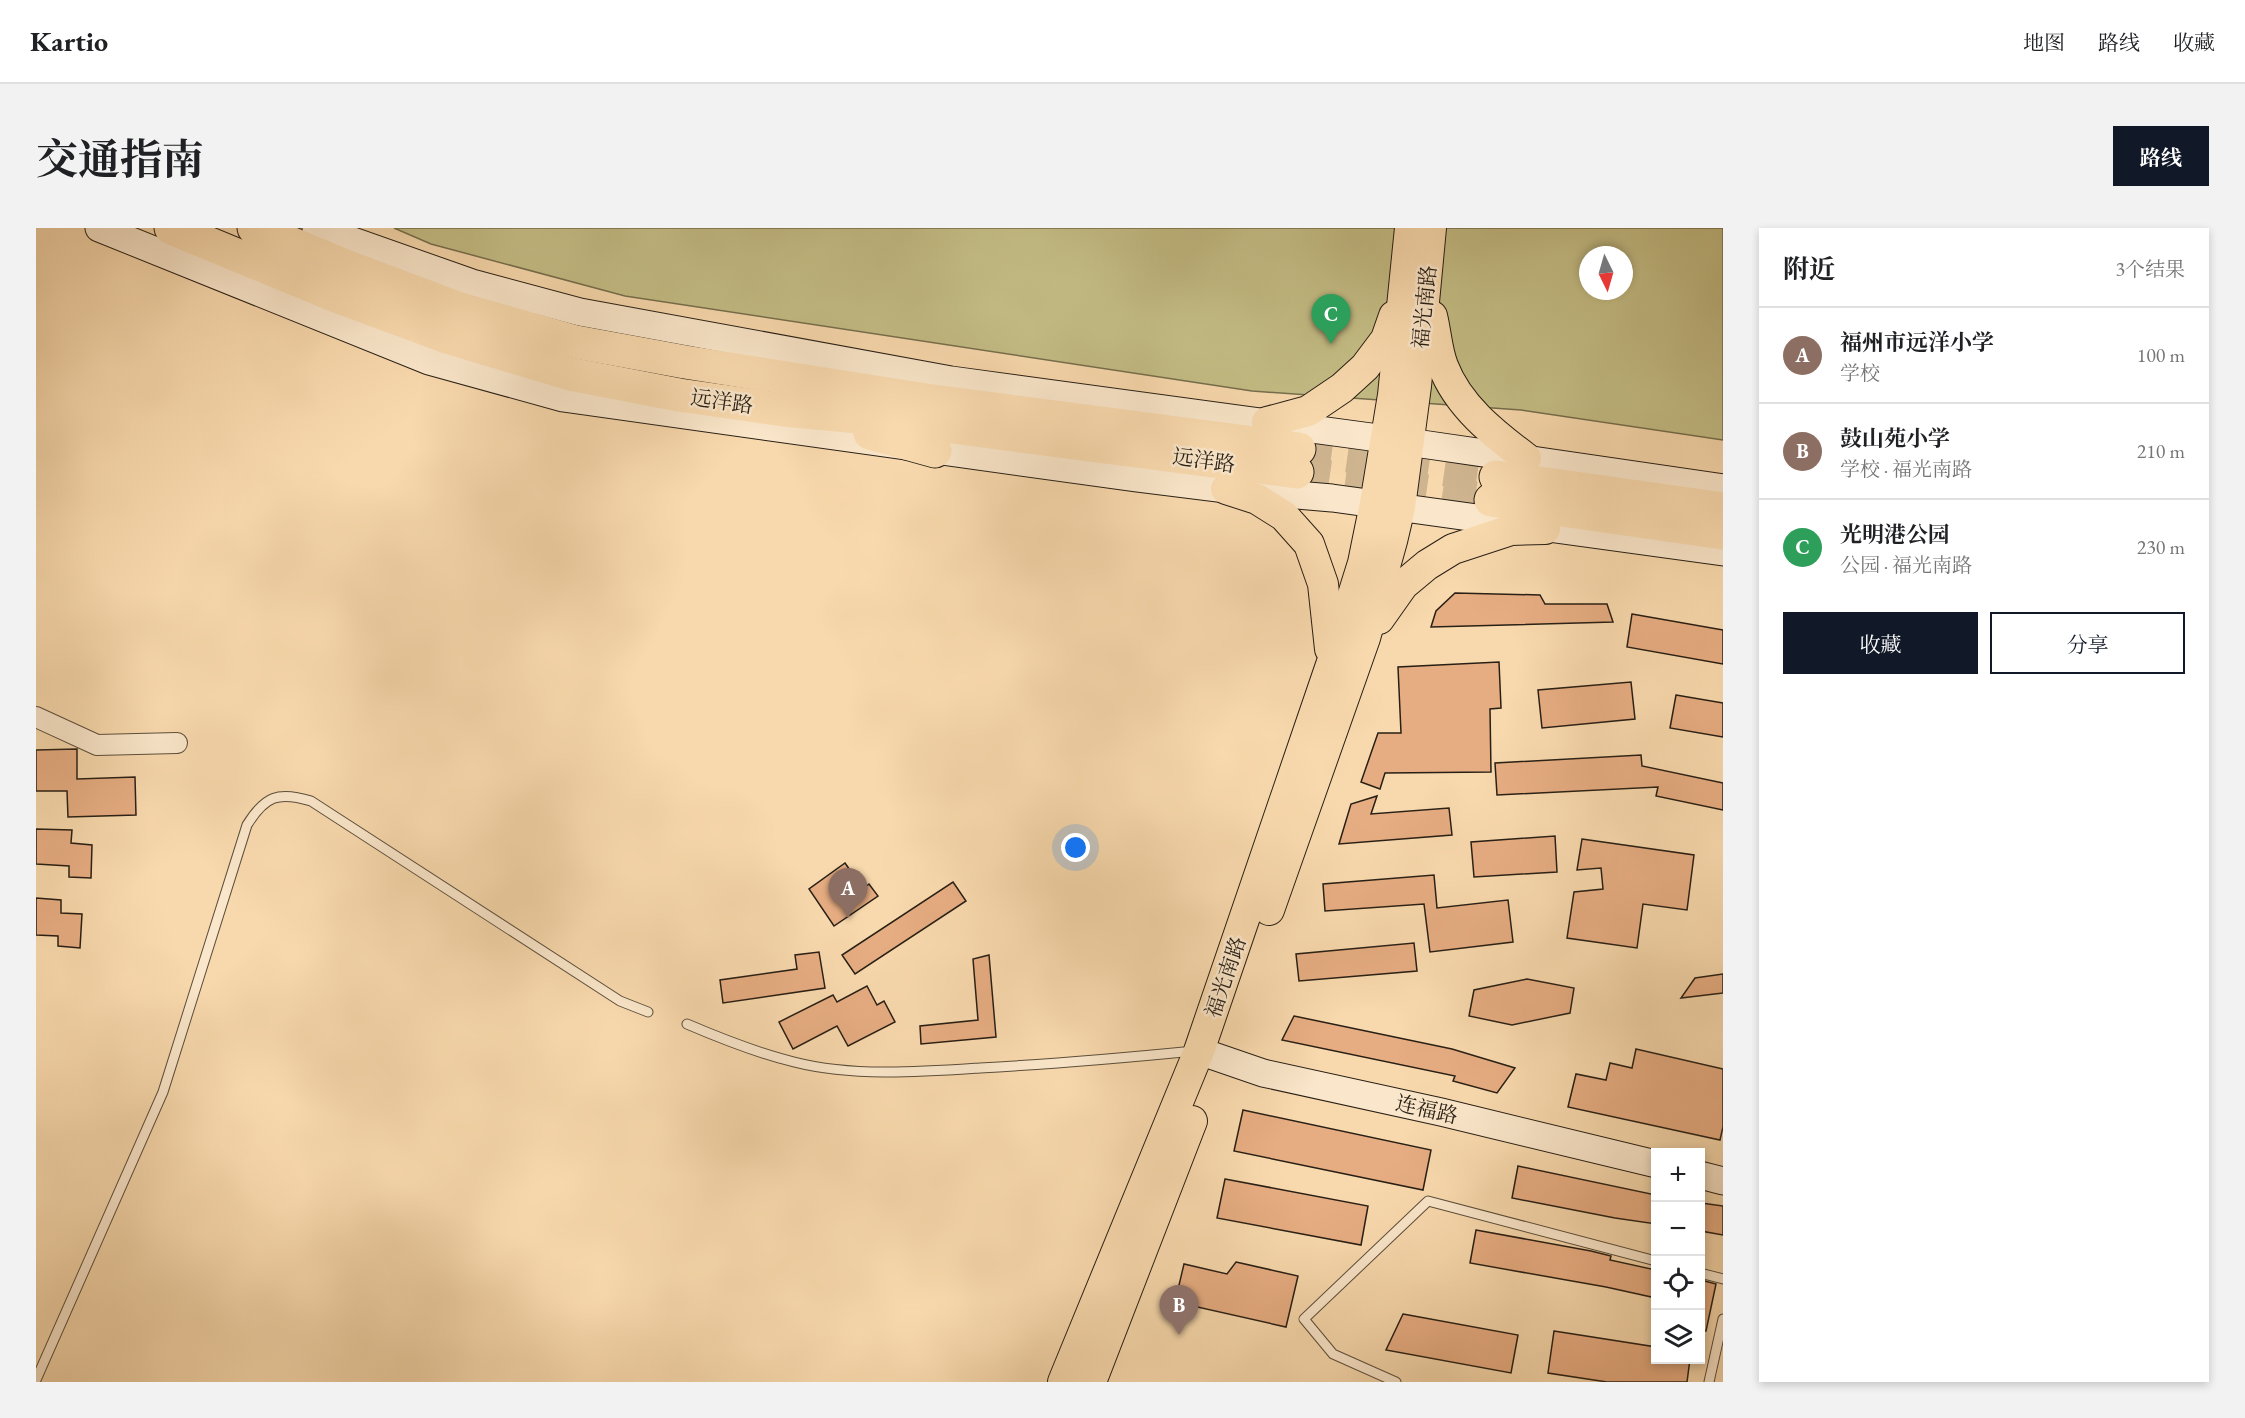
<!DOCTYPE html>
<html lang="zh">
<head>
<meta charset="utf-8">
<style>
	:root { --surface:#fff; --page:#f2f2f2; --text:#202124; --muted:#757577; --line:#e0e0e0; --accent:#111827 }
	body { margin:0; font-family:"EB Garamond","Noto Serif SC",serif; background:var(--page); color:var(--text) }
	.controls { position:absolute; right:18px; bottom:18px; display:grid; overflow:hidden; border-radius:0px; box-shadow:0 3px 9px #0003 }
	.controls button { width:54px; height:54px; display:grid; place-items:center; padding:0; border:0; border-bottom:2px solid var(--line); background:var(--surface); color:var(--text); font:30px sans-serif }
	.compass { position:absolute; left:1543px; top:18px; width:54px; height:54px; border-radius:50%; background:var(--surface); box-shadow:0 3px 9px #0003; rotate:175deg }
	.you { position:absolute; left:1040px; top:620px; width:21px; height:21px; margin:-15px; border:4px solid #fff; border-radius:50%; background:#1a73e8; box-shadow:0 0 0 9px #1a73e833 }
	.badge { display:grid; place-items:center; width:39px; height:39px; border-radius:50%; background:var(--accent); color:#fff; font-size:20px; font-weight:700 }
	.pin { position:absolute; translate:-50% -50px; filter:drop-shadow(0 2px 3px #0008) }
	.pin::after { content:''; position:absolute; top:32px; width:21px; height:18px; background:inherit; clip-path:polygon(0 0,100% 0,50% 100%) }
	.list { margin:0; padding:0; list-style:none }
	h2 { display:flex; justify-content:space-between; align-items:center; height:78px; margin:0; padding:0 24px; font-size:26px }
	h2 small { font-size:20px; font-weight:400; color:var(--muted) }
	.list li { display:grid; grid-template-columns:39px 1fr auto; gap:18px; align-items:center; box-sizing:border-box; height:96px; padding:0 24px; border-top:2px solid var(--line) }
	.list b { display:block; font-size:22px; white-space:nowrap }
	.list p { margin:0; font-size:20px; white-space:nowrap; color:var(--muted) }
	.list em { font-size:20px; font-style:normal; color:var(--muted) }
	.actions { display:flex; gap:12px; padding:18px 24px }
	.actions a { flex:1; padding:14px 0; border:2px solid var(--accent); border-radius:0px; text-align:center; font-size:21px; color:var(--accent) }
	.actions .main { background:var(--accent); color:#fff }
	.icon { flex:none; width:33px; height:33px; fill:none; stroke:currentColor; stroke-width:2; stroke-linecap:round; stroke-linejoin:round }
	.map { position:relative; flex:none; width:1687px; height:1154px; overflow:hidden; border-radius:0px }
	header { display:flex; align-items:center; gap:36px; box-sizing:border-box; height:84px; padding:0 30px; background:var(--surface); border-bottom:2px solid var(--line) }
	header strong { font-size:28px }
	nav { display:flex; gap:33px; margin-inline-start:auto; font-size:21px }
	.intro { display:flex; align-items:center; justify-content:space-between; box-sizing:border-box; height:144px; padding:0 36px }
	h1 { margin:0; font-size:42px }
	.button { padding:15px 27px; border-radius:0px; background:var(--accent); color:#fff; font-size:21px; font-weight:700 }
	main { display:flex; gap:36px; padding:0 36px }
	aside { flex:1; background:var(--surface); border-radius:0px; box-shadow:0 3px 9px #0003 }
	.map>svg:first-child { display:block }
	.green { fill:#c4bd85; stroke:#766e4d; stroke-width:1.5; fill-rule:evenodd }
	.building { fill:#e7ad82; stroke:#281f15; stroke-width:1.5 }
	.lines { fill:none; stroke-linecap:round; stroke-linejoin:round }
	.highway-tunnel { stroke:#ceb48f; stroke-width:33; stroke-dasharray:33 16; stroke-linecap:butt }
	.lane-casing { stroke:#5c4e3b; stroke-width:11 }
	.street-casing { stroke:#5c4e3b; stroke-width:22 }
	.secondary-casing { stroke:#281f15; stroke-width:29 }
	.primary-casing { stroke:#281f15; stroke-width:32 }
	.highway-casing { stroke:#281f15; stroke-width:35 }
	.lane { stroke:#fae6ca; stroke-width:9 }
	.street { stroke:#fae6ca; stroke-width:20 }
	.secondary { stroke:#fae6ca; stroke-width:27 }
	.primary { stroke:#f8d9ad; stroke-width:30 }
	.highway { stroke:#f8d9ad; stroke-width:33 }
	.labels { text-anchor:middle; dominant-baseline:central; stroke-width:5; stroke-linejoin:round; paint-order:stroke }
	.street-label { font-size:21px; fill:#281f15; stroke:#fae6ca }
</style>
</head>
<body>
<header>
<strong>Kartio</strong>
<nav><a>地图</a><a>路线</a><a>收藏</a></nav>
</header>
<div class="intro"><h1>交通指南</h1><a class="button">路线</a></div>
<main>
<div class="map">
<svg width="1687" height="1154" viewBox="0 0 1687 1154">
	<rect width="100%" height="100%" fill="#f8d9ad"/>
	<filter id="stains"><feTurbulence type="fractalNoise" baseFrequency=".00333" numOctaves="4"/><feColorMatrix values="0 0 0 0 .2 0 0 0 0 .09 0 0 0 0 .02 0 0 0 .5 -.17"/></filter>
	<radialGradient id="worn" r=".72"><stop offset=".6" stop-color="#630" stop-opacity="0"/><stop offset="1" stop-color="#630" stop-opacity=".3"/></radialGradient>
	<path class="green" d="M358 0H1687V212L1485 182 1216 163 589 68 395 16ZM1552 27H1588V63H1552Z"/>
	<g class="building">
		<path d="M1419 365 1504 367 1509 376H1571L1577 394 1395 399 1400 383Z"/>
		<path d="M1596 386 1687 402V436L1591 419Z"/>
		<path d="M1463 434 1465 480 1454 481 1455 544 1349 545 1344 561 1325 554 1342 505H1365L1362 439Z"/>
		<path d="M1595 454 1599 491 1506 500 1502 462Z"/>
		<path d="M1640 467 1687 475V509L1634 500Z"/>
		<path d="M41 521V551L99 549 100 587 32 589 31 563H0V522Z"/>
		<path d="M1605 527 1606 538 1687 555V582L1620 568 1622 559 1461 567 1459 535Z"/>
		<path d="M1341 568 1335 586 1413 580 1416 607 1303 616 1315 576Z"/>
		<path d="M0 601 36 602 35 615 56 617 55 650 33 649V638L0 636Z"/>
		<path d="M1519 608 1521 644 1438 649 1435 614Z"/>
		<path d="M1546 611 1658 627 1651 682 1607 676 1601 720 1531 710 1538 664 1567 661 1565 640 1541 642Z"/>
		<path d="M809 635 827 661 833 656 842 668 798 698 773 661Z"/>
		<path d="M1398 647 1401 680 1472 672 1477 714 1394 724 1388 676 1289 683 1287 656Z"/>
		<path d="M917 654 930 673 819 746 806 727Z"/>
		<path d="M0 670 25 672V685L46 686 44 720 22 718V708L0 707Z"/>
		<path d="M1378 715 1381 743 1263 753 1260 726Z"/>
		<path d="M783 724 789 760 687 775 684 752 761 741 759 727Z"/>
		<path d="M953 727 960 809 885 816 884 798 942 792 937 731Z"/>
		<path d="M1687 746V765L1645 770 1659 750Z"/>
		<path d="M1491 751 1538 760 1534 785 1476 797 1433 788 1438 762Z"/>
		<path d="M831 758 841 777 848 773 859 794 812 818 801 798 757 821 743 794 797 767 801 774Z"/>
		<path d="M1258 788 1416 821 1479 840 1461 865 1417 853 1419 848 1246 812Z"/>
		<path d="M1600 821 1687 841V899L1684 912 1532 879 1540 846 1570 852 1574 835 1596 840Z"/>
		<path d="M1207 882 1395 922 1387 962 1198 923Z"/>
		<path d="M1482 938 1620 967V996L1579 990 1476 970Z"/>
		<path d="M1189 951 1332 978 1325 1017 1181 990Z"/>
		<path d="M1665 975 1687 978V1007L1665 1003Z"/>
		<path d="M1440 1002 1555 1023 1575 1028 1574 1032 1620 1042V1070L1570 1059 1434 1035Z"/>
		<path d="M1200 1034 1262 1048 1250 1099 1139 1074 1148 1036 1191 1046Z"/>
		<path d="M1665 1052 1680 1056 1670 1103H1665Z"/>
		<path d="M1367 1086 1482 1107 1475 1145 1350 1122Z"/>
		<path d="M1518 1103 1620 1119V1131H1654L1651 1154H1571L1512 1145Z"/>
	</g>
	<g class="lines">
		<g class="highway-tunnel">
			<path d="M1263 221 1460 249"/>
			<path d="M1261 244 1455 272"/>
		</g>
		<g class="lane-casing">
			<g id="lane">
				<path d="M651 796C686 811 721 825 758 834 817 849 884 844 944 840 1016 836 1087 830 1158 823"/>
				<path d="M1664 1045 1687 1051"/>
				<path d="M0 1152 127 864 211 597C229 568 242 563 275 573L584 773 612 784"/>
				<path d="M1360 1154 1297 1126 1268 1091 1392 973 1620 1033"/>
				<path d="M1673 1154 1687 1091"/>
			</g>
		</g>
		<g class="street-casing">
			<path id="street" d="M0 489 61 517 141 515"/>
		</g>
		<g class="secondary-casing">
			<g id="secondary">
				<path d="M63 0 393 133 527 170 1100 250 1190 261 1296 270 1687 324"/>
				<path d="M280 0 436 55 544 84 915 152 1372 214 1687 260"/>
				<path d="M1163 823 1227 845 1405 884 1620 936"/>
				<path d="M1664 947 1687 953"/>
			</g>
		</g>
		<g class="primary-casing">
			<g id="primary">
				<path d="M1396 88C1400 104 1401 123 1407 138 1422 178 1458 206 1490 230"/>
				<path d="M1231 194 1272 183 1306 160 1329 139 1350 111 1358 88"/>
				<path d="M1190 261 1221 271 1248 288 1273 316 1287 356 1294 421"/>
				<path d="M1343 391 1367 357 1391 337 1417 321 1475 302 1509 301"/>
				<path d="M1233 682 1329 410 1356 313 1364 279 1380 158 1395 0"/>
				<path d="M1027 1154 1163 823 1296 434 1327 335 1339 276 1357 167 1374 0"/>
				<path d="M1055 1154 1156 893"/>
			</g>
		</g>
		<g class="highway-casing">
			<g id="highway">
				<path d="M135 0 300 68 411 109 534 146 643 167 748 182 886 195 1261 244"/>
				<path d="M218 0 312 39 421 80 540 114 649 134 890 172 1263 221"/>
				<path d="M834 205 899 223"/>
				<path d="M1460 249 1687 281"/>
				<path d="M1455 272 1687 305"/>
			</g>
		</g>
		<use href="#lane" class="lane"/>
		<use href="#street" class="street"/>
		<use href="#secondary" class="secondary"/>
		<use href="#primary" class="primary"/>
		<use href="#highway" class="highway"/>
	</g>
	<g class="labels">
		<g class="street-label">
			<text transform="translate(1388 79) rotate(-84)">福光南路</text>
			<text transform="translate(686 173) rotate(8)">远洋路</text>
			<text transform="translate(1168 232) rotate(8)">远洋路</text>
			<text transform="translate(1189 749) rotate(-71)">福光南路</text>
			<text transform="translate(1391 881) rotate(13)">连福路</text>
		</g>
	</g>
	<rect width="100%" height="100%" filter="url(#stains)"/>
	<rect width="100%" height="100%" fill="url(#worn)"/>
</svg>
<div class="controls">
<button>+</button>
<button>−</button>
<button><svg class="icon" aria-label="locate" viewBox="0 0 24 24"><circle cx="12" cy="12" r="6"/><path d="M12 2v4M12 18v4M2 12h4M18 12h4"/></svg></button>
<button><svg class="icon" aria-label="layers" viewBox="0 0 24 24"><path d="M12 4l9 5-9 5-9-5zM3 14l9 5 9-5"/></svg></button>
</div>
<svg class="compass" viewBox="-18 -18 36 36"><path d="M0-13l5 13h-10z" fill="#e53935"/><path d="M0 13l5-13h-10z" fill="#757577"/></svg>
<div class="you"></div>
<div class="pin badge" style="left:812px;top:690px;background:#8d6e63">A</div>
<div class="pin badge" style="left:1143px;top:1107px;background:#8d6e63">B</div>
<div class="pin badge" style="left:1295px;top:116px;background:#2e9e5b">C</div>
</div>
<aside>
<h2>附近<small>3个结果</small></h2>
<ul class="list">
<li><span class="badge" style="background:#8d6e63">A</span><div><b>福州市远洋小学</b><p>学校</p></div><em>100 m</em></li>
<li><span class="badge" style="background:#8d6e63">B</span><div><b>鼓山苑小学</b><p>学校 · 福光南路</p></div><em>210 m</em></li>
<li><span class="badge" style="background:#2e9e5b">C</span><div><b>光明港公园</b><p>公园 · 福光南路</p></div><em>230 m</em></li>
</ul>
<div class="actions"><a class="main">收藏</a><a>分享</a></div>
</aside>
</main>
</body>
</html>
